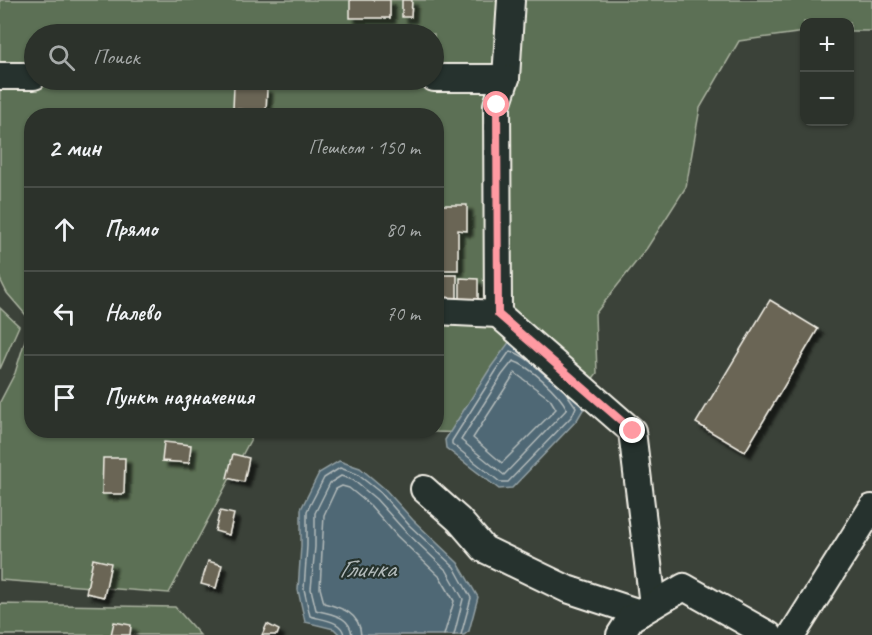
<!DOCTYPE html>
<html lang="ru">
<head>
<meta charset="utf-8">
<style>
	:root { --surface:#2c322b; --page:#343a33; --text:#f1f3f6; --muted:#a6aaa9; --line:#484d47 }
	body { margin:0; font-family:Caveat,sans-serif; background:var(--page); color:var(--text) }
	.controls { position:absolute; right:18px; top:18px; display:grid; overflow:hidden; border-radius:12px; box-shadow:0 2px 4px #0004 }
	.controls button { width:54px; height:54px; display:grid; place-items:center; padding:0; border:0; border-bottom:2px solid var(--line); background:var(--surface); color:var(--text); font:30px sans-serif }
	.stop { position:absolute; width:18px; height:18px; margin:-14px; border:4px solid #ff9aa2; border-radius:50%; background:#fff }
	.stop.end { background:#ff9aa2; border-color:#fff; box-shadow:0 2px 6px #0008 }
	.list { margin:0; padding:0; list-style:none }
	h2 { display:flex; justify-content:space-between; align-items:center; height:78px; margin:0; padding:0 24px; font-size:26px }
	h2 small { font-size:20px; font-weight:400; color:var(--muted) }
	.list li { display:grid; grid-template-columns:39px 1fr auto; gap:18px; align-items:center; box-sizing:border-box; height:84px; padding:0 24px; border-top:2px solid var(--line) }
	.list b { display:block; font-size:22px; white-space:nowrap }
	.list em { font-size:20px; font-style:normal; color:var(--muted) }
	.icon { flex:none; width:33px; height:33px; fill:none; stroke:currentColor; stroke-width:2; stroke-linecap:round; stroke-linejoin:round }
	.map { position:relative; flex:none; width:872px; height:635px; overflow:hidden }
	.search { position:absolute; background:var(--surface); box-shadow:0 2px 4px #0004; left:24px; top:24px; width:420px; height:66px; display:flex; align-items:center; gap:15px; box-sizing:border-box; padding:0 21px; border-radius:33px; color:var(--muted); font-size:22px }
	.panel { position:absolute; background:var(--surface); box-shadow:0 2px 4px #0004; left:24px; top:108px; width:420px; height:330px; border-radius:24px }
	.map>svg:first-child { display:block }
	.green { fill:#5c7054; stroke:#a8b09e; stroke-width:1.5; fill-rule:evenodd }
	.water { fill:#506874; stroke:#929fa2; stroke-width:1.5 }
	.lines { fill:none; stroke-linecap:round; stroke-linejoin:round }
	.shore { stroke:#b2baba; stroke-width:1.5 }
	.building { fill:#6b6554; stroke:#f4f1e8; stroke-width:1.5; filter:url(#shadow) }
	.minor-casing { stroke:#f4f1e8; stroke-width:30 }
	.minor { stroke:#26332d; stroke-width:26 }
	.route { stroke:#ff9aa2; stroke-width:8 }
	.labels { text-anchor:middle; dominant-baseline:central; stroke-width:4.5; stroke-linejoin:round; paint-order:stroke }
	.water-label { font-size:26px; font-style:italic; fill:#b2baba; stroke:#26332d }
</style>
</head>
<body>
<div class="map">
<svg width="872" height="635" viewBox="0 0 872 635">
	<defs>
		<filter id="shadow"><feDropShadow dx="5.5" dy="5.5" stdDeviation="1.5" flood-color="#0009"/></filter>
	</defs>
	<rect width="100%" height="100%" fill="#3b4239"/>
	<filter id="ink" filterUnits="userSpaceOnUse"><feTurbulence type="fractalNoise" baseFrequency=".0167" numOctaves="2"/><feDisplacementMap in="SourceGraphic" scale="12" xChannelSelector="R" yChannelSelector="G"/><feConvolveMatrix kernelMatrix="1 2 1 2 8 2 1 2 1" color-interpolation-filters="sRGB"/></filter>
	<g filter="url(#ink)">
		<g class="green">
			<path d="M0 0H872V31H850V22H804V32L739 41 700 108 686 187 647 248 595 314 597 373 547 440 477 433 390 431 436 430V116H32V430L255 431 169 593 0 580V402L15 373 31 321 7 293 0 279ZM34 34H434V80H34Z"/>
			<path d="M0 308 19 326 0 369Z"/>
			<path d="M0 604 175 607 200 635H0Z"/>
		</g>
		<g class="water">
			<path d="M510 341 530 354 567 384 584 408 577 420 512 488 499 489 446 448 445 440 491 367Z"/>
			<path d="M339 461 360 468 385 489 413 520 458 563 478 597 469 631 464 635H340L334 629 305 622 298 590 301 546V509L319 473Z"/>
		</g>
		<g class="lines">
			<g class="shore">
				<path d="M513 361C530 366 559 393 567 409L504 475 461 440 502 375Z"/>
				<path d="M515 373 550 399 556 409 502 463 473 438Z"/>
				<path d="M549 378C538 369 524 354 510 351L496 371 452 441V444L500 482H508L572 416 576 407 564 390"/>
				<path d="M344 635C342 620 322 620 310 616L304 589 307 546V511L324 478 340 468 357 474 381 493 409 525 454 567 471 598 461 635"/>
				<path d="M352 635C350 615 331 615 316 610L311 589 315 547V513L330 483 341 476 353 480 376 499 404 530 447 571 463 599 454 635"/>
				<path d="M361 635C360 613 342 608 324 603L320 588 324 515 336 489 342 486 349 488 370 505 397 536 440 577 454 601 444 635"/>
			</g>
		</g>
		<g class="building">
			<rect x="350" y="0" width="40" height="18"/>
			<path d="M402 0H412L411 17H402Z"/>
			<path d="M234 86 267 88 266 111 233 109Z"/>
			<path d="M436 205H467V231L458 230V270H436Z"/>
			<path d="M439 275H457V301H438Z"/>
			<path d="M460 278 478 279V301L460 300Z"/>
			<path d="M770 300 818 329 745 452 696 423Z"/>
			<path d="M164 442 191 445 189 463 162 461Z"/>
			<path d="M233 454 249 458 244 482 227 478Z"/>
			<path d="M103 458H125L124 494H102Z"/>
			<path d="M220 511 234 514 229 535 215 531Z"/>
			<path d="M93 559 111 563 104 597 86 593Z"/>
			<path d="M208 561 222 565 216 588 201 584Z"/>
			<path d="M114 622 131 625 130 635H111Z"/>
			<path d="M267 624 279 630 277 635H262Z"/>
		</g>
		<g class="lines">
			<g class="minor-casing">
				<g id="minor">
					<path d="M511 0 506 78 497 105 498 314 632 431 653 605"/>
					<path d="M0 76H34"/>
					<path d="M434 78H506"/>
					<path d="M436 311 498 314"/>
					<path d="M424 489 459 520 484 549 567 589 640 613"/>
					<path d="M620 635 631 618 684 587 769 635"/>
					<path d="M792 635 872 508"/>
				</g>
			</g>
			<use href="#minor" class="minor"/>
		</g>
	</g>
	<g class="lines" filter="url(#ink)">
		<path class="route" d="M497 105 498 314 633 431"/>
	</g>
	<g class="labels">
		<g class="water-label">
			<text x="367" y="568">Глинка</text>
		</g>
	</g>
</svg>
<div class="controls">
<button>+</button>
<button>−</button>
</div>
<div class="stop" style="left:497px;top:105px"></div>
<div class="stop end" style="left:633px;top:431px"></div>
<div class="search"><svg class="icon" aria-label="search" viewBox="0 0 24 24"><circle cx="10" cy="10" r="6"/><path d="M15 15l6 6"/></svg>Поиск</div>
<section class="panel">
<h2>2 мин<small>Пешком · 150 m</small></h2>
<ul class="list">
<li><svg class="icon" aria-label="ahead" viewBox="0 0 24 24"><path d="M12 20V5M6 11l6-6 6 6"/></svg><div><b>Прямо</b></div><em>80 m</em></li>
<li><svg class="icon" aria-label="left" viewBox="0 0 24 24"><path d="M17 20v-9H6M10 6l-5 5 5 5"/></svg><div><b>Налево</b></div><em>70 m</em></li>
<li><svg class="icon" aria-label="arrive" viewBox="0 0 24 24"><path d="M6 21V4h12l-3 4 3 4H6"/></svg><div><b>Пункт назначения</b></div></li>
</ul>
</section>
</div>
</body>
</html>
